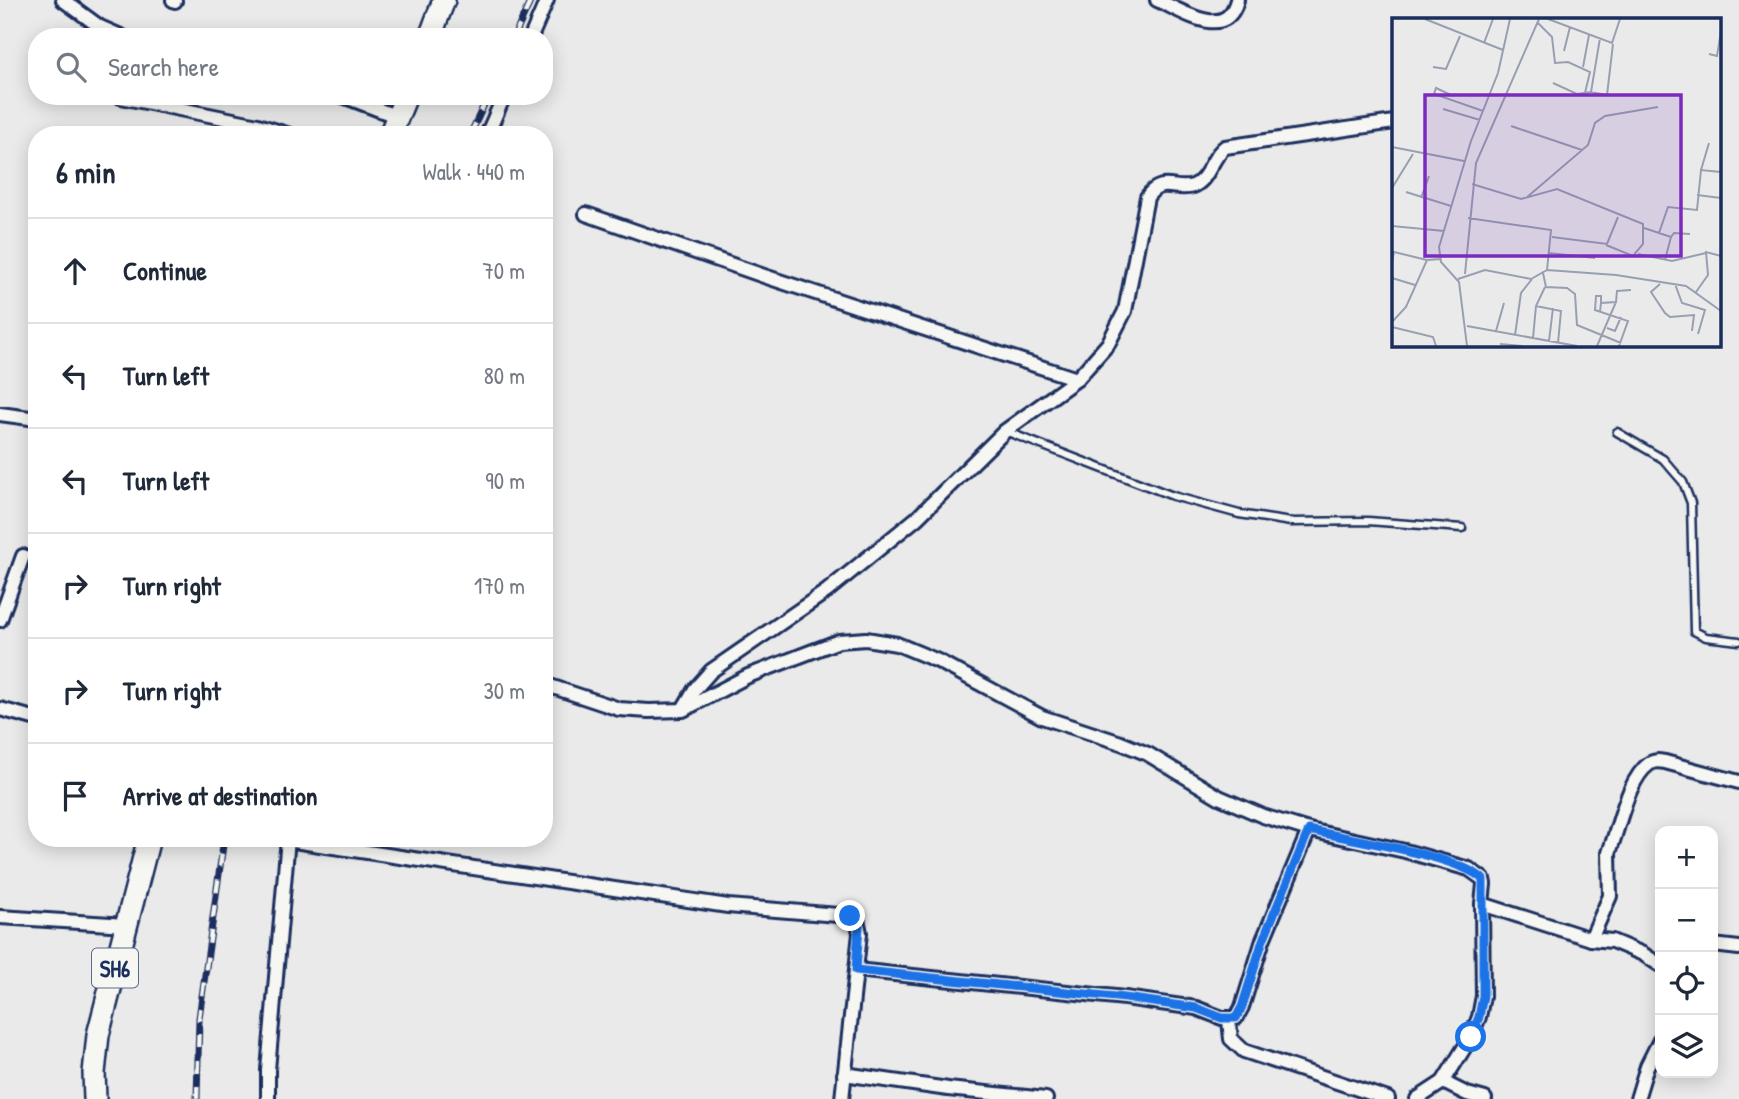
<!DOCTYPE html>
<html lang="en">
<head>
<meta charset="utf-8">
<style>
	:root { --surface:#fff; --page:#f2f2f3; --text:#1f2937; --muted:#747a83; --line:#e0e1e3 }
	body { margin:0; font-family:"Patrick Hand",sans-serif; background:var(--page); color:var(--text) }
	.controls { position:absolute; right:21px; bottom:21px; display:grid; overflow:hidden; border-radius:14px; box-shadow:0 4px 18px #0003 }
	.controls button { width:63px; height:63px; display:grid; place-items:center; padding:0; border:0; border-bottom:2px solid var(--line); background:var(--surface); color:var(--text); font:35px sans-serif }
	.stop { position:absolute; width:21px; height:21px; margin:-16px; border:5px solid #1a73e8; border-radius:50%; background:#fff }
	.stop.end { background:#1a73e8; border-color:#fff; box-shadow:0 2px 7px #0008 }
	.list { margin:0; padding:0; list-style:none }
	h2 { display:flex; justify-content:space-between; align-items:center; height:91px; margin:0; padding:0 28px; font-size:30px }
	h2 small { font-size:23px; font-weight:400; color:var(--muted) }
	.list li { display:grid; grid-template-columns:46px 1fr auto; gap:21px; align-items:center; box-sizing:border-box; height:105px; padding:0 28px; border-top:2px solid var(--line) }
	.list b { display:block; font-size:26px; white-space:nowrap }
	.list em { font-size:23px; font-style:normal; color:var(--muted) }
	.icon { flex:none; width:38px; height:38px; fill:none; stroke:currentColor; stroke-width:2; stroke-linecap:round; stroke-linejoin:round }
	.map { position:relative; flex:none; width:1739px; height:1099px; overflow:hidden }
	.search { position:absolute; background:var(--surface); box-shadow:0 4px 18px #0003; left:28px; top:28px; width:525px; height:77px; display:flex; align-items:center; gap:18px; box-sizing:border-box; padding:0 24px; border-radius:28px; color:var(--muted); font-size:26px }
	.panel { position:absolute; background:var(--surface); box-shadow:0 4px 18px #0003; left:28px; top:126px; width:525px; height:721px; border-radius:28px }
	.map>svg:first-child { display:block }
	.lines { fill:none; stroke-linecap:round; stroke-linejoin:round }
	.service-casing { stroke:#1b2f5e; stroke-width:11 }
	.minor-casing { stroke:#1b2f5e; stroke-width:18 }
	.primary-casing { stroke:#1b2f5e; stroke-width:26 }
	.service { stroke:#f6f6f2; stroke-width:6 }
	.minor { stroke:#f6f6f2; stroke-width:12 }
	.primary { stroke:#f6f6f2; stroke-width:21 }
	.rail-casing { stroke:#1b2f5e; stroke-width:7 }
	.rail { stroke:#f6f6f2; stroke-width:4.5; stroke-dasharray:13; stroke-linecap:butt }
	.route { stroke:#1a73e8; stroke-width:9 }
	.labels { text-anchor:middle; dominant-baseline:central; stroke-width:7; stroke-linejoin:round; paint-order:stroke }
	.shield { fill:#f6f6f2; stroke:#5d6b8a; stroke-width:2 }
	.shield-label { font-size:23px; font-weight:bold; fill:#1b2f5e }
	.inset-road { fill:none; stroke:#979fb1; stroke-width:2 }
	.view { fill:#7b2cbf; fill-opacity:0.15; stroke:#7b2cbf; stroke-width:3.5 }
	.inset-edge { fill:none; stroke:#1b2f5e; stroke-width:3.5 }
</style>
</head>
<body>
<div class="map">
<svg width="1739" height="1099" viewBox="0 0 1739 1099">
	<rect width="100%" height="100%" fill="#e9eae9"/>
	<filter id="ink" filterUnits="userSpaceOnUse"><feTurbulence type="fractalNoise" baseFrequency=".0143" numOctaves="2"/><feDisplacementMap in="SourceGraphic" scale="14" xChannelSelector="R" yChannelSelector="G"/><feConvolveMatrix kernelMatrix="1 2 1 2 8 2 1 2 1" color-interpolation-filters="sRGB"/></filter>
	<g filter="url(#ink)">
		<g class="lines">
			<g class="service-casing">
				<g id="service">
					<path d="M1005 431 1173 496 1239 514 1291 522 1368 521 1462 528"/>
					<path d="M1617 432 1663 459 1683 482 1691 503 1694 631 1706 637 1739 641"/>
				</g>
			</g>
			<g class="minor-casing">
				<g id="minor">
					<path d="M63 0 100 27 123 37"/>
					<path d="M173 0 175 1"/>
					<path d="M1157 0C1183 11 1226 42 1237 0"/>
					<path d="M531 37 547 0"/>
					<path d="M343 96 398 117"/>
					<path d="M121 97 258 125 290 135"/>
					<path d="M487 135 504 96"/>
					<path d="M586 214 764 276 1077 379"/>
					<path d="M0 414 37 419"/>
					<path d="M0 620 23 556"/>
					<path d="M544 684 619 709 649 711 683 710 748 676 839 641 866 639 897 644 938 661 1042 717 1121 743 1148 754 1219 797 1263 816 1309 830 1405 851 1469 869 1483 879 1484 884 1482 904 1483 996 1479 1017 1471 1037 1443 1082 1417 1099"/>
					<path d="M0 709 37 719"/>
					<path d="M683 709 695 689 711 671 827 591 917 518 1005 431 1077 379 1108 344 1125 311 1147 197C1162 176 1175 192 1193 186 1209 180 1211 157 1225 147L1394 122"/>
					<path d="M287 840 728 906 850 916 857 919 860 933 842 1099"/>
					<path d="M1482 904 1591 939 1612 941 1643 954 1660 965"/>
					<path d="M0 917 126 925"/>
					<path d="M1591 939 1610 896 1609 853 1612 844C1620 822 1629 778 1649 764 1654 760 1659 761 1665 762L1739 782"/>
					<path d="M1713 945 1739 948"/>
					<path d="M856 970 1125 998 1196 1008 1222 1018H1236L1242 1007 1263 940 1309 830"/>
					<path d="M1229 1020 1231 1039 1244 1051 1388 1099"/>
					<path d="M844 1074 948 1089 1046 1099"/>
					<path d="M1443 1082 1467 1094 1485 1099"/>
					<path d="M268 1099V1070L288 838"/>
					<path d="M1637 1099 1647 1066 1660 1040"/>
				</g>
			</g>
			<g class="primary-casing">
				<g id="primary">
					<path d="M430 37 444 0"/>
					<path d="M390 135 406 96"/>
					<path d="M95 1099 94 1073 98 1035 149 838"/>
				</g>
			</g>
			<use href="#service" class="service"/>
			<use href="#minor" class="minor"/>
			<use href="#primary" class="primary"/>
			<g class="rail-casing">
				<g id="rail">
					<path d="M514 37 531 0"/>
					<path d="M470 135 488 96"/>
					<path d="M197 1099 199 1018 224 838"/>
				</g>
			</g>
			<use href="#rail" class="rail"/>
		</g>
	</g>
	<g class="lines" filter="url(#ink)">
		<path class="route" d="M850 916 857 919 859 926 856 970 1125 998 1196 1008 1222 1018H1236L1242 1007 1263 940 1309 830C1348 839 1456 855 1483 879V996L1479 1017 1471 1037"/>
	</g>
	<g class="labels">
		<rect class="shield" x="92" y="948.5" width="46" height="39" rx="5"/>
		<g class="shield-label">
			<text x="115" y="968">SH6</text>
		</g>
	</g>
	<g transform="translate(1392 18)">
		<rect width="329" height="329" fill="#e9eae9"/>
		<path class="inset-road" d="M33 1 111 32M156 1 220 25 228 1M146 5 160 19 163 45 176 44 198 54 193 75M92 25 101 1M172 33 178 9M317 36 325 38 329 13M41 49 54 51 68 18M191 49 197 17M161 65 185 76 199 74 208 20M198 74 215 77 221 26M59 77 44 70 42 76 91 93M51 91 88 102M119 108 190 132M0 129 72 143M309 152 317 125M80 166 129 181 165 171 251 206V226L241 238 214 227M0 170 21 136M14 174 59 188M305 177 329 180M29 180 37 158M134 180 196 127 203 105 213 98 266 89M76 200 159 212 155 252M0 208 52 213M252 210 279 219 273 242M267 215 276 189 305 192 309 152 329 154M160 219 215 226 226 199M279 219 282 215 298 216M157 235 203 240M246 236 280 243 314 235M0 244 2 234 35 242M151 255 154 269 175 270 183 276 185 307 229 325M73 256 84 145 147 1M0 260 23 267M66 261 93 252 139 261 155 252 224 257 294 268 329 293M268 266 259 274 273 295 278 299 302 297 300 313M283 266 290 285 313 292 306 316M304 274 316 257 314 234 329 238M209 285V278H204L203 292 236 303 227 328M144 288 169 293 166 325M208 294 209 285 224 284 225 273 239 272M0 304 14 289 35 242 48 241M75 308 185 328M0 309 41 319 44 328M215 310 223 313 229 299M104 313 112 285M123 317 129 275 140 261M141 320 144 288 153 269M157 323 161 290M108 326 130 328M75 328 67 264 49 244 47 229 79 123 106 55 118 1M205 328 224 284"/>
		<path class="view" d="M33 77H289V238H33Z"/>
		<rect width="329" height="329" class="inset-edge"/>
	</g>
</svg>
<div class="controls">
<button>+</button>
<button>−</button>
<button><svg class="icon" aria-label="locate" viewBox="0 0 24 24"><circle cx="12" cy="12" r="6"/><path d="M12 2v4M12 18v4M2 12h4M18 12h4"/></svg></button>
<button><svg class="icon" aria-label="layers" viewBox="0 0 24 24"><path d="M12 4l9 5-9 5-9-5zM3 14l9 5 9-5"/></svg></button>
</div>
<div class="stop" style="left:1471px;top:1037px"></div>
<div class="stop end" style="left:850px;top:916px"></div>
<div class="search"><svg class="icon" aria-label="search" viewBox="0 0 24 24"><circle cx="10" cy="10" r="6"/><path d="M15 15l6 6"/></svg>Search here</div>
<section class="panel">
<h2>6 min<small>Walk · 440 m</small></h2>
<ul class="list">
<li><svg class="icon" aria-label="ahead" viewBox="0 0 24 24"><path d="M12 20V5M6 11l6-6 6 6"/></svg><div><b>Continue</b></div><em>70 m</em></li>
<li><svg class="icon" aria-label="left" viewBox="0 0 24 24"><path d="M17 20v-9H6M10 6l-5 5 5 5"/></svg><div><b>Turn left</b></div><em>80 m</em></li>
<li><svg class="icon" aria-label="left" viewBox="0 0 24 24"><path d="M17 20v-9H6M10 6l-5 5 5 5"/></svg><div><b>Turn left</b></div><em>90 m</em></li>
<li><svg class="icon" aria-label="right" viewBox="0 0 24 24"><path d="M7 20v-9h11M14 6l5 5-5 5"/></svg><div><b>Turn right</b></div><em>170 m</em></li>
<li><svg class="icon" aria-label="right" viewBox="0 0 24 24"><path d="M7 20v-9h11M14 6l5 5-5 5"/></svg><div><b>Turn right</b></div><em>30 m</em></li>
<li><svg class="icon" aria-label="arrive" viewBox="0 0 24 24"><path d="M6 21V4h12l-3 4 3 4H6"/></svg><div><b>Arrive at destination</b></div></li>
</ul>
</section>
</div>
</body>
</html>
